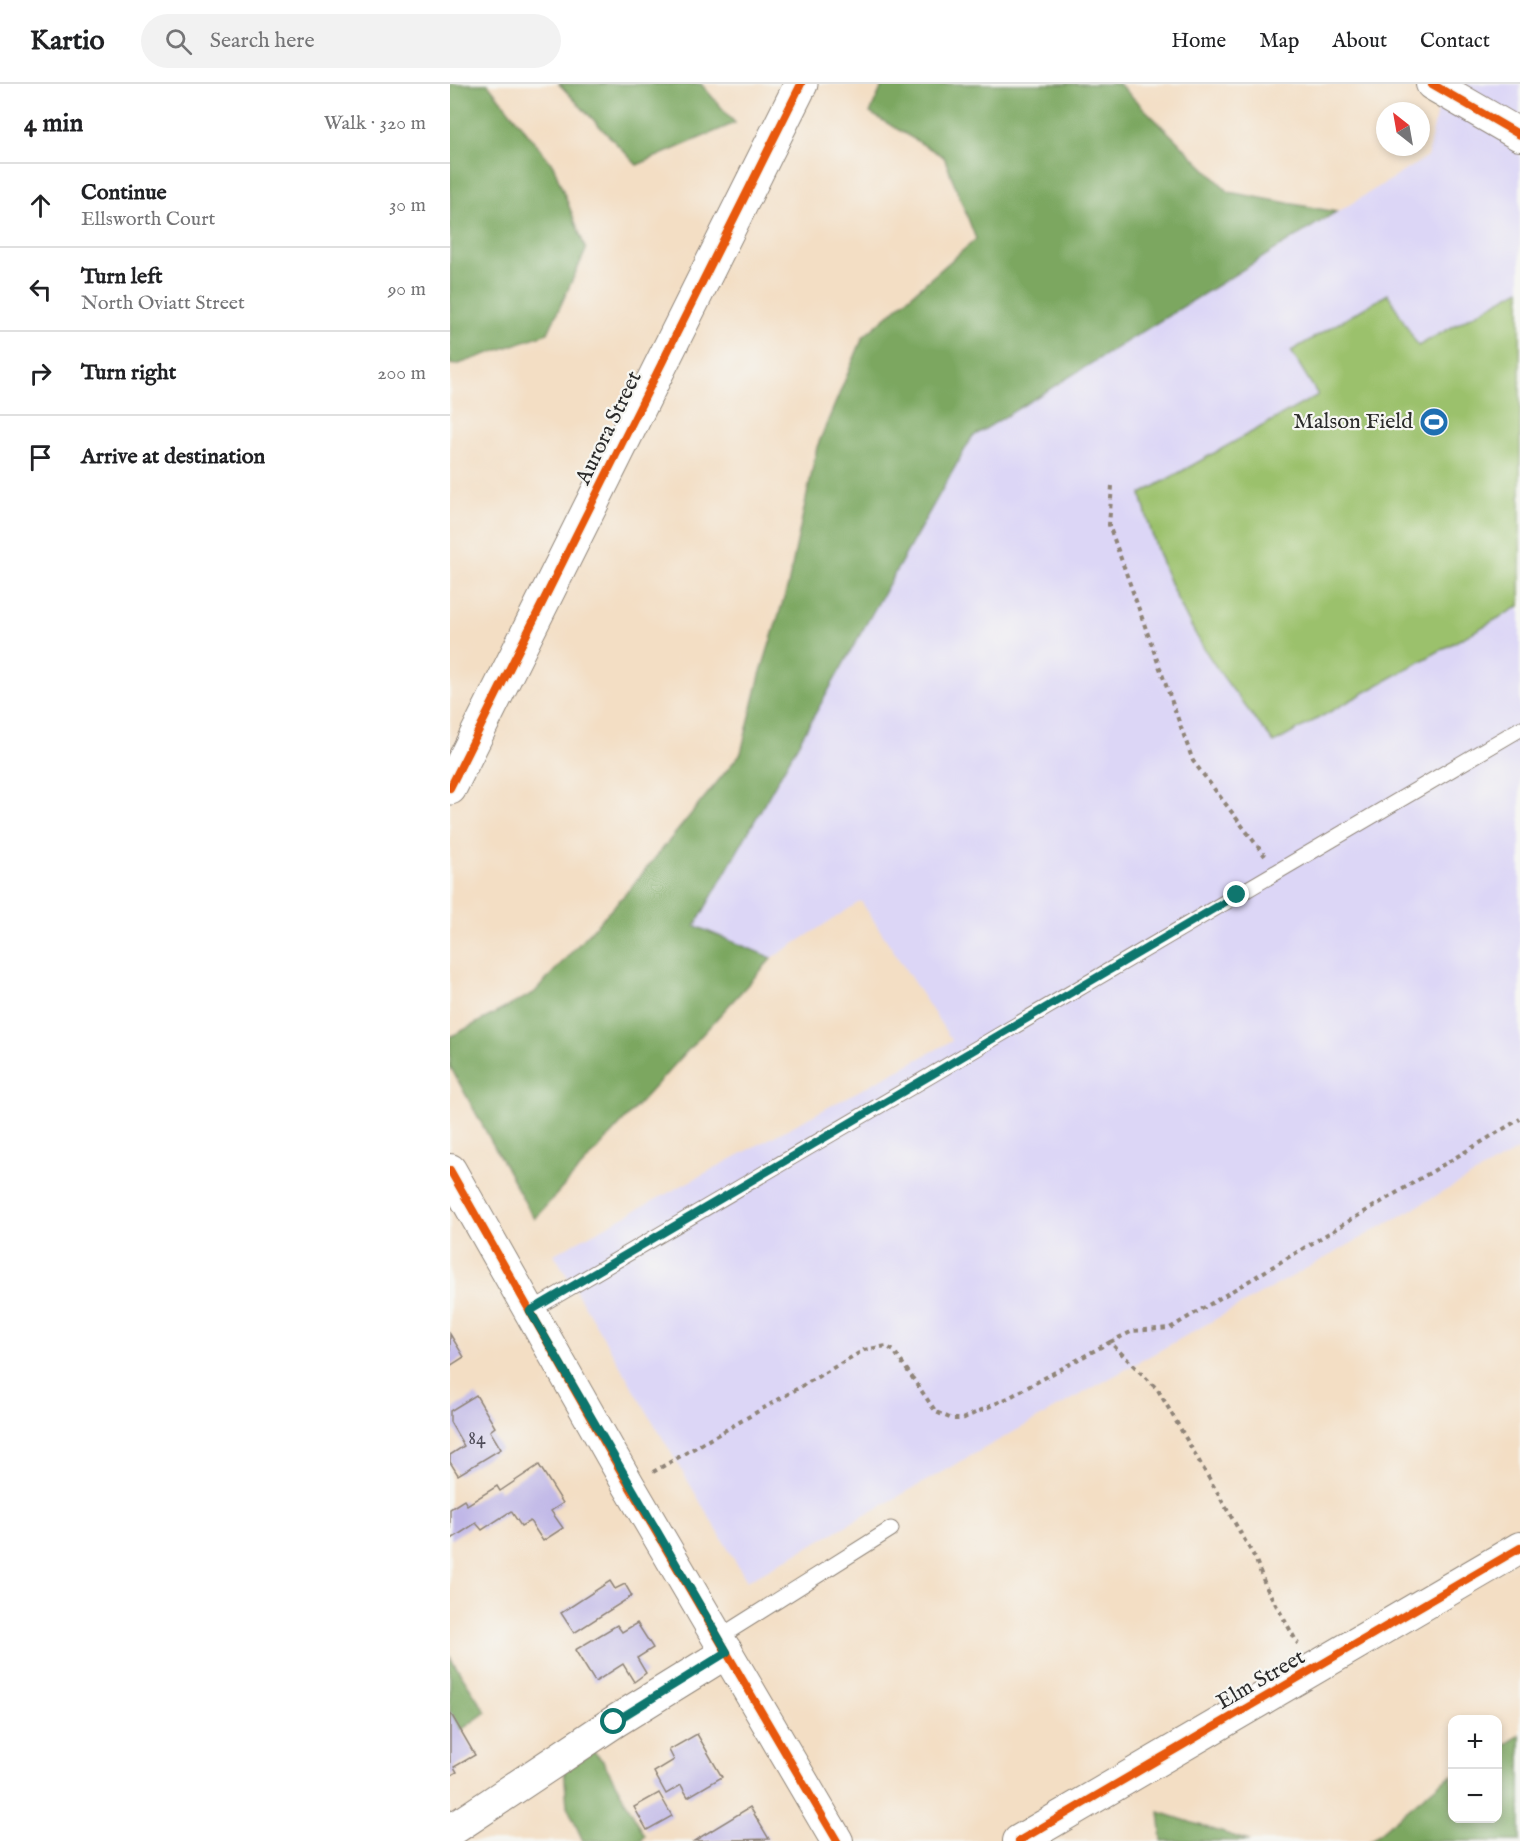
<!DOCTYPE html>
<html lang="en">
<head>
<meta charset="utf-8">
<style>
	:root { --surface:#fff; --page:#f2f2f2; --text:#202124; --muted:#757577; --line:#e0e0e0 }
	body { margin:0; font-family:"IM FELL English",serif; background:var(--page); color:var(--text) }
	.controls { position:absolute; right:18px; bottom:18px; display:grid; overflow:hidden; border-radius:12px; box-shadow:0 3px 9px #0003 }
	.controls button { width:54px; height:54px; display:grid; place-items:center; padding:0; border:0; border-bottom:2px solid var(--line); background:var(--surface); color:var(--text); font:30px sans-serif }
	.compass { position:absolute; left:926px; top:18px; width:54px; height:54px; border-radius:50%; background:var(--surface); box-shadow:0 3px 9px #0003; rotate:329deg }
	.stop { position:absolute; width:18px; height:18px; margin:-14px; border:4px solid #0f766e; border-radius:50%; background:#fff }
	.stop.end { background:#0f766e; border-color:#fff; box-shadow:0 2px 6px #0008 }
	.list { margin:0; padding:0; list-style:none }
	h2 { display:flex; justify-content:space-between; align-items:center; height:78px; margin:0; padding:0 24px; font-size:26px }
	h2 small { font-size:20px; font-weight:400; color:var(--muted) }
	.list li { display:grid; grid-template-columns:39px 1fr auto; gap:18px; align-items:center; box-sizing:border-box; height:84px; padding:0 24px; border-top:2px solid var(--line) }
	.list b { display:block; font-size:22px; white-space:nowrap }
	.list p { margin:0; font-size:20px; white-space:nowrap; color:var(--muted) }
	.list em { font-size:20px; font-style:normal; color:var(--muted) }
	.icon { flex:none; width:33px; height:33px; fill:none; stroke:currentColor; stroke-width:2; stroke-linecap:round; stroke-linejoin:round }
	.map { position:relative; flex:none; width:1070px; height:1757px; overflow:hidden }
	header { display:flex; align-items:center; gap:36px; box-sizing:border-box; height:84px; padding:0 30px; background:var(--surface); border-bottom:2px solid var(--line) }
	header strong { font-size:28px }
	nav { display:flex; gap:33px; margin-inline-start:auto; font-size:21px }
	.search { width:420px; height:54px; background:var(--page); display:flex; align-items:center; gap:15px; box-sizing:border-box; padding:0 21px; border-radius:33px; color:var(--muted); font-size:22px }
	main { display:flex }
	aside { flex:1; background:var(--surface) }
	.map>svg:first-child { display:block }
	.built { fill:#dcd6f6 }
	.green { fill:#9bc16c; stroke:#63764c; stroke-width:1.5 }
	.forest { fill:#7ca760; stroke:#546946; stroke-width:1.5 }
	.building { fill:#c0b7e7 }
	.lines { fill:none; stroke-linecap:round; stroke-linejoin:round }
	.lane-casing { stroke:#8f8478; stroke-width:17 }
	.street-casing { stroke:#8f8478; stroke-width:34 }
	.secondary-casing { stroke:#8f8478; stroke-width:35 }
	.path { stroke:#8f8478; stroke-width:4; stroke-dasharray:4.5 4.5; stroke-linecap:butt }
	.lane { stroke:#fff; stroke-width:15 }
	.street { stroke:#fff; stroke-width:32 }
	.secondary { stroke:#fff; stroke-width:33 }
	.cycleway-casing { stroke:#f6f6f2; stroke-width:11 }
	.cycleway { stroke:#e8590c; stroke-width:8 }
	.route { stroke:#0f766e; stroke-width:8 }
	.labels { text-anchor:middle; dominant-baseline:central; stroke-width:4.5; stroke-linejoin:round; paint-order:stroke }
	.number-label { font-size:20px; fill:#504e5a }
	.poi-label { font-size:22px; fill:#2b2b2b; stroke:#f6f6f2; text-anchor:end }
	.street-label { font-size:22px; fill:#2b2b2b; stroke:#f6f6f2 }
</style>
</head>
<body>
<header>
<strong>Kartio</strong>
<div class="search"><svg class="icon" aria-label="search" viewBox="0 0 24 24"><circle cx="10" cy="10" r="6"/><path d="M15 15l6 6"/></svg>Search here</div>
<nav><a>Home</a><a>Map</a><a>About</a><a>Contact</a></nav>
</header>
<main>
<aside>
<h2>4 min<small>Walk · 320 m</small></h2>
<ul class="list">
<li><svg class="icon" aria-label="ahead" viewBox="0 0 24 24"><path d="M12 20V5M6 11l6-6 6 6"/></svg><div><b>Continue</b><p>Ellsworth Court</p></div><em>30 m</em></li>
<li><svg class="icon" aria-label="left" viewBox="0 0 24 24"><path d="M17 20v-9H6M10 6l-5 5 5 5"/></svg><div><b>Turn left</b><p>North Oviatt Street</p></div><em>90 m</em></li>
<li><svg class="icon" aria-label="right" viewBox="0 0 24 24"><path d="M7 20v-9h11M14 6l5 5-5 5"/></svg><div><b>Turn right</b></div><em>200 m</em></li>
<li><svg class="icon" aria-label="arrive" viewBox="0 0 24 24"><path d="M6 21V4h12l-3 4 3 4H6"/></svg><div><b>Arrive at destination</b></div></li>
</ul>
</aside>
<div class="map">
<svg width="1070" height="1757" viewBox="0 0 1070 1757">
	<rect width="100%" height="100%" fill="#f6f6f2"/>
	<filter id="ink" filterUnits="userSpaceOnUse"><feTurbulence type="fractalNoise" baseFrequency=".0167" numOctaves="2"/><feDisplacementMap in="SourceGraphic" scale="12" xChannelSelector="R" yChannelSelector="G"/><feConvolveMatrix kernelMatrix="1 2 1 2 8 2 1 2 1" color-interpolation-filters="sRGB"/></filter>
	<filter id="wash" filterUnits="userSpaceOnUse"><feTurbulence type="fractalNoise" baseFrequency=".008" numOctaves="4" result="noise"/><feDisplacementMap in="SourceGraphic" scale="24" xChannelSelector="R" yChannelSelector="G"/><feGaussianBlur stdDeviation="1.35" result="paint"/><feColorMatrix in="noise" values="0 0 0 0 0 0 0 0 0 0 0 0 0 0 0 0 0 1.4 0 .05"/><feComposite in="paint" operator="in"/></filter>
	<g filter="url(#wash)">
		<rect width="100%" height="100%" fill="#f3dec4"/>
		<path class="built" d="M993 0H1070V1065L297 1497 104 1170 502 957 411 817 322 874 245 842 522 353 977 73Z"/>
		<path class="green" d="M1070 205V522L824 659C797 624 768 590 746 551 721 508 702 457 691 410L868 311 841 267 938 210 968 262Z"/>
		<g class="forest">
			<path d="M0 0H38L103 81 136 166 98 249 6 281 0 280Z"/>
			<path d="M109 0H251L285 39 187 81Z"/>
			<path d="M433 0H669L779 108 886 128 522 353 245 842 322 874 84 1135 0 982V953L84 909 178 807 291 669 310 591 338 501 367 363 413 253 526 155 494 73 420 29Z"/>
			<path d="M0 1573 36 1628 0 1654Z"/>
			<path d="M1070 1651V1757H920L988 1700 1002 1691V1734H1048V1665Z"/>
			<path d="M142 1666 153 1677 195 1752 191 1757H133L117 1722 114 1684Z"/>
			<path d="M709 1728 799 1757H712Z"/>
		</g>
		<g id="blocks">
			<g class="building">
				<path d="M0 1250 14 1273 0 1282Z"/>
				<path d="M26 1311 45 1343 40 1347 51 1365 8 1391 0 1378V1371L14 1362 0 1338V1327Z"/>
				<path d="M89 1381 113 1419 101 1427 113 1444 93 1457 80 1437 71 1442 61 1427 32 1446 26 1439 0 1456V1425L14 1416 17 1421 47 1402 50 1407Z"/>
				<path d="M160 1497 165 1505 175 1500 182 1512 124 1549 111 1529Z"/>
				<path d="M187 1539 203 1564 187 1574 196 1589 184 1598 173 1580 145 1598 125 1566 167 1541 172 1548Z"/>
				<path d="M0 1628 25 1671 4 1683 7 1688 0 1692Z"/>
				<path d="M247 1650 272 1693 238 1713 231 1701 216 1710 204 1688 224 1676 219 1666Z"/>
				<path d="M209 1709 222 1732 197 1746 184 1723Z"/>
				<path d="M300 1723 319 1755 244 1757Z"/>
			</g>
		</g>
	</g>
	<g filter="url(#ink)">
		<use href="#blocks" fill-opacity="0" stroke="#8f8478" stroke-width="1.5"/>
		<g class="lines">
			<g class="lane-casing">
				<g id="lane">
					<path d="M80 1227 1070 645"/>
					<path d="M268 1554 441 1445"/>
				</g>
			</g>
			<g class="street-casing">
				<g id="street">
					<path d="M982 0 1070 51"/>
					<path d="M0 1086 179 1402 387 1757"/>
					<path d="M0 1747 164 1638 277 1568"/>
					<path d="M569 1757 1070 1464"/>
				</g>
			</g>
			<g class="secondary-casing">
				<path id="secondary" d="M0 704 351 0"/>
			</g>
			<g class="path">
				<path d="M662 402 659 441 743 677 815 772"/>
				<path d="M660 1258 683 1247 720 1244 1070 1035"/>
				<path d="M203 1388 414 1266 436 1262 444 1267 486 1328 502 1335H512L560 1313 660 1258 708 1306 805 1474 816 1503 848 1560"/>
			</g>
			<use href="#lane" class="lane"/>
			<use href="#street" class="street"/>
			<use href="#secondary" class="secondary"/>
			<g class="cycleway-casing">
				<g id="cycleway">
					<path d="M982 0 1070 51"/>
					<path d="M0 704 351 0"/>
					<path d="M0 1086 179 1402 387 1757"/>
					<path d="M569 1757 1070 1464"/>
				</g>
			</g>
			<use href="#cycleway" class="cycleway"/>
		</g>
	</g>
	<g class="lines" filter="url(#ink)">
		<path class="route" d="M164 1638 277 1568 80 1227 787 811"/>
	</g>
	<defs>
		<g id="stadium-disc" transform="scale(1.5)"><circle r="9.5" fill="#1f6fb2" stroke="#f6f6f2"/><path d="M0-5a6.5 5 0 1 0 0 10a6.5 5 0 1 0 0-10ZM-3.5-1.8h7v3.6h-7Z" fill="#fff"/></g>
	</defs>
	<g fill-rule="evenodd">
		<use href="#stadium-disc" x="984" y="338"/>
	</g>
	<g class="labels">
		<g class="number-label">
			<text x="27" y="1354">84</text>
		</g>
		<g class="poi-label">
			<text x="963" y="338">Malson Field</text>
		</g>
		<g class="street-label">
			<text transform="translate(159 344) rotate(-64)">Aurora Street</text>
			<text transform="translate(811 1596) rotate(-30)">Elm Street</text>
		</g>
	</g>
</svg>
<div class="controls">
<button>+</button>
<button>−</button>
</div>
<svg class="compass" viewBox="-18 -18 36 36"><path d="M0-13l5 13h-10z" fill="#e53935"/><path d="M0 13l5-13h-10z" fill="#757577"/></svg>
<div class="stop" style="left:164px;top:1638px"></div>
<div class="stop end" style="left:787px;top:811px"></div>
</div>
</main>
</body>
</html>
